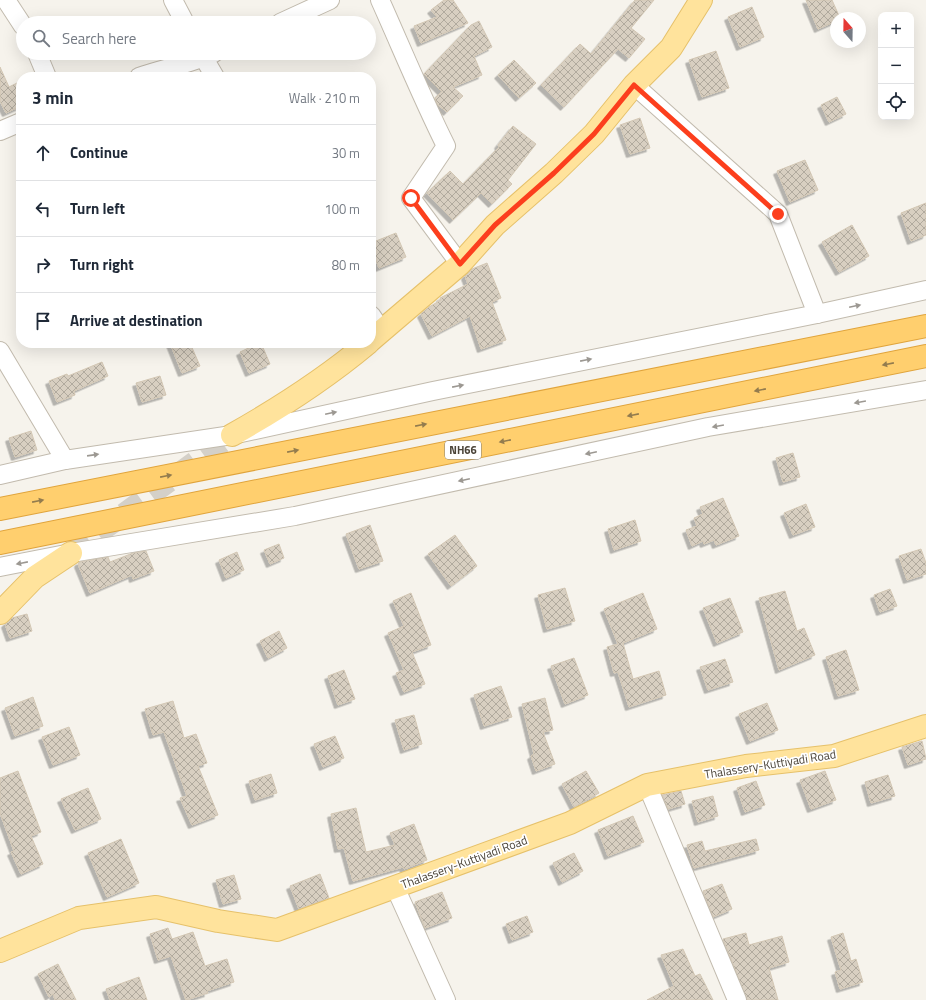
<!DOCTYPE html>
<html lang="en">
<head>
<meta charset="utf-8">
<style>
	:root { --surface:#fff; --page:#f6f6f7; --text:#1f2937; --muted:#747a83; --line:#e0e1e3 }
	body { margin:0; font-family:"Titillium Web",sans-serif; background:var(--page); color:var(--text) }
	.controls { position:absolute; right:12px; top:12px; display:grid; overflow:hidden; border-radius:8px; box-shadow:0 4px 16px #0002 }
	.controls button { width:36px; height:36px; display:grid; place-items:center; padding:0; border:0; border-bottom:1px solid var(--line); background:var(--surface); color:var(--text); font:20px sans-serif }
	.compass { position:absolute; left:830px; top:12px; width:36px; height:36px; border-radius:50%; background:var(--surface); box-shadow:0 4px 16px #0002; rotate:340deg }
	.stop { position:absolute; width:12px; height:12px; margin:-9px; border:3px solid #fc3f1d; border-radius:50%; background:#fff }
	.stop.end { background:#fc3f1d; border-color:#fff; box-shadow:0 1px 4px #0008 }
	.list { margin:0; padding:0; list-style:none }
	h2 { display:flex; justify-content:space-between; align-items:center; height:52px; margin:0; padding:0 16px; font-size:17px }
	h2 small { font-size:13px; font-weight:400; color:var(--muted) }
	.list li { display:grid; grid-template-columns:26px 1fr auto; gap:12px; align-items:center; box-sizing:border-box; height:56px; padding:0 16px; border-top:1px solid var(--line) }
	.list b { display:block; font-size:15px; white-space:nowrap }
	.list em { font-size:13px; font-style:normal; color:var(--muted) }
	.icon { flex:none; width:22px; height:22px; fill:none; stroke:currentColor; stroke-width:2; stroke-linecap:round; stroke-linejoin:round }
	.map { position:relative; flex:none; width:926px; height:1000px; overflow:hidden }
	.search { position:absolute; background:var(--surface); box-shadow:0 4px 16px #0002; left:16px; top:16px; width:360px; height:44px; display:flex; align-items:center; gap:10px; box-sizing:border-box; padding:0 14px; border-radius:22px; color:var(--muted); font-size:15px }
	.panel { position:absolute; background:var(--surface); box-shadow:0 4px 16px #0002; left:16px; top:72px; width:360px; height:276px; border-radius:16px }
	.map>svg:first-child { display:block }
	.building { fill:url(#building-cross-hatch); stroke:#d3c7b4; filter:url(#shadow) }
	.lines { fill:none; stroke-linecap:round; stroke-linejoin:round }
	.major-tunnel { stroke:#d4d0c8; stroke-width:22; stroke-dasharray:22 11; stroke-linecap:butt }
	.minor-casing { stroke:#c2bbae; stroke-width:20 }
	.major-casing { stroke:#e6c16a; stroke-width:24 }
	.highway-casing { stroke:#e0a43c; stroke-width:24 }
	.minor { stroke:#fff; stroke-width:18 }
	.major { stroke:#ffe39c; stroke-width:22 }
	.highway { stroke:#ffcf6e; stroke-width:22 }
	.oneway { fill:#9c9892 }
	.oneway2 { fill:#937c4e }
	.route { stroke:#fc3f1d; stroke-width:5 }
	.labels { text-anchor:middle; dominant-baseline:central; stroke-width:3.5; stroke-linejoin:round; paint-order:stroke }
	.shield { fill:#fff; stroke:#817c74; stroke-width:1 }
	.shield-label { font-size:11px; font-weight:bold; fill:#4b4439 }
	.street-label { font-size:12px; fill:#4b4439; stroke:#fff }
</style>
</head>
<body>
<div class="map">
<svg width="926" height="1000" viewBox="0 0 926 1000">
	<defs>
		<pattern id="building-cross-hatch" width="8" height="8" patternUnits="userSpaceOnUse"><rect width="8" height="8" fill="#d8cfc1"/><path d="M0 0l8 8M0 8l8-8" fill="none" stroke="#b1aa9e"/></pattern>
		<filter id="shadow"><feDropShadow dx="-3.5" dy="3.5" stdDeviation="0" flood-color="#0004"/></filter>
	</defs>
	<rect width="100%" height="100%" fill="#f6f3ec"/>
	<g class="building">
		<path d="M444 0H453L468 23 421 43 414 26 437 17 431 10Z"/>
		<path d="M635 0H654L631 28 645 39 629 58 618 49 564 107 541 85 580 44 591 54Z"/>
		<path d="M806 0H832L840 18H836V21L818 29Z"/>
		<path d="M752 7 764 37 740 47 728 17Z"/>
		<path d="M479 21 492 47 474 56 482 75 453 87 463 96 447 112 437 104 435 98 442 91H441L424 74 471 25Z"/>
		<path d="M716 51 729 88 702 97 689 60Z"/>
		<path d="M514 60 536 83 519 98 498 75Z"/>
		<path d="M0 67 9 87 21 81V106L6 113 0 101Z"/>
		<path d="M837 97 846 114 829 122 821 105Z"/>
		<path d="M640 118 650 148 630 154 620 125Z"/>
		<path d="M513 126 536 144 508 180 512 184 492 204 481 193 453 220 427 193 450 171 463 184 499 147 498 145Z"/>
		<path d="M805 160 818 190 790 202 777 171Z"/>
		<path d="M926 203V235L911 241 901 213Z"/>
		<path d="M852 225 869 256 839 272 822 242Z"/>
		<path d="M396 233 406 257 379 268 371 247V243Z"/>
		<path d="M487 263 501 298 492 302 506 340 481 349 470 316 432 336 421 314 429 307 441 300 440 298 468 284 465 276 472 269Z"/>
		<path d="M170 343H190L200 366 182 373Z"/>
		<path d="M259 343H261L270 364 249 373 240 352Z"/>
		<path d="M102 362 108 376 74 391 75 395 57 402 49 381 67 374 68 376Z"/>
		<path d="M160 376 166 395 142 402 136 383Z"/>
		<path d="M31 431 37 450 15 457 9 438Z"/>
		<path d="M793 453 800 477 783 482 776 458Z"/>
		<path d="M723 498 739 536 716 545 714 540 704 544 703 541 692 546 686 530 697 526 694 518 703 514 700 507Z"/>
		<path d="M806 504 815 527 793 535 784 513Z"/>
		<path d="M635 520 641 541 614 550 608 529Z"/>
		<path d="M370 525 383 561 359 569 346 534Z"/>
		<path d="M455 535 477 566 451 586 428 554Z"/>
		<path d="M279 544 284 558 270 564 264 550Z"/>
		<path d="M921 549 926 563V574L907 580 899 556Z"/>
		<path d="M146 551 154 571 133 579 132 575 90 593 78 564 79 562 108 557 110 562 133 553Z"/>
		<path d="M237 552 244 570 226 578 219 560Z"/>
		<path d="M565 588 575 621 547 629 538 595Z"/>
		<path d="M890 589 897 606 880 612 874 595Z"/>
		<path d="M785 591 797 631 804 628 815 655 779 670 759 598Z"/>
		<path d="M411 593 431 645 412 652 425 684 404 692 396 673 404 670 388 633 404 626 393 601Z"/>
		<path d="M643 593 657 629 623 643 633 679 659 671 666 695 629 707 618 672 614 673 607 647 618 644 604 609Z"/>
		<path d="M730 598 743 632 717 643 703 608Z"/>
		<path d="M27 614 32 631 10 638 5 624 12 618Z"/>
		<path d="M279 631 287 648 268 658 260 641Z"/>
		<path d="M846 650 859 690 838 696 826 657Z"/>
		<path d="M574 658 588 695 565 704 551 666Z"/>
		<path d="M725 659 733 682 708 690 700 667Z"/>
		<path d="M344 670 355 699 338 705 328 676Z"/>
		<path d="M501 686 512 717 484 726 474 695Z"/>
		<path d="M33 697 43 726 15 736 5 708Z"/>
		<path d="M545 698 553 730 543 732 555 764 536 771 531 756 534 754 522 704Z"/>
		<path d="M173 701 184 738 196 734 207 763 198 766 218 815 192 825 180 798 187 796 164 732 153 735 145 709Z"/>
		<path d="M767 703 778 730 750 741 739 714Z"/>
		<path d="M414 715 422 744 404 750 395 720Z"/>
		<path d="M69 727 80 755 53 765 42 737Z"/>
		<path d="M335 736 344 758 323 767 314 744Z"/>
		<path d="M922 741 926 759 908 765 902 747Z"/>
		<path d="M18 771 41 832 31 836 43 864 21 874 11 852 14 851 0 813V778Z"/>
		<path d="M586 771 599 793 574 807 562 784Z"/>
		<path d="M825 771 836 800 811 809 800 780Z"/>
		<path d="M271 774 277 793 255 800 249 781Z"/>
		<path d="M888 775 895 796 871 803 865 782Z"/>
		<path d="M756 781 765 805 745 812 737 788Z"/>
		<path d="M88 788 101 819 75 830 61 799Z"/>
		<path d="M681 791 685 804 668 809 662 795Z"/>
		<path d="M713 796 718 816 698 822 692 801Z"/>
		<path d="M356 808 366 852 395 845 390 833 414 824 427 860 404 869 403 867 353 881 344 848 338 849 331 814Z"/>
		<path d="M633 816 644 842 608 856 598 830Z"/>
		<path d="M121 839 139 883 107 897 88 853Z"/>
		<path d="M756 839 759 850 694 868 687 845 702 841 705 851Z"/>
		<path d="M574 853 583 871 562 882 553 863Z"/>
		<path d="M320 874 329 898 299 909 290 886Z"/>
		<path d="M234 875 241 899 223 904 216 880Z"/>
		<path d="M722 884 732 909 713 917 703 891Z"/>
		<path d="M442 892 452 918 425 928 415 902Z"/>
		<path d="M527 916 533 932 512 940 506 924Z"/>
		<path d="M168 928 172 939 193 932 205 966 227 959 234 982 207 991 208 993 186 1000 171 956 158 960 150 934Z"/>
		<path d="M746 933 749 945 782 936 789 962 769 968 778 1000H747L723 939Z"/>
		<path d="M843 933 851 961 856 959 863 982 840 989 835 972 841 970 831 937Z"/>
		<path d="M683 949 695 976 700 974 713 1000H647L674 986 661 955Z"/>
		<path d="M58 964 76 1000H55L53 994 49 997 38 974Z"/>
		<path d="M139 977 147 1000H110L106 989Z"/>
	</g>
	<g class="lines">
		<path class="major-tunnel" d="M71 553 232 435"/>
		<g class="minor-casing">
			<g id="minor">
				<path d="M6 0 23 26"/>
				<path d="M173 0 185 23"/>
				<path d="M380 0C402 49 422 98 446 146L411 198 460 264"/>
				<path d="M280 23 330 0"/>
				<path d="M37 53 47 77"/>
				<path d="M201 53 215 77"/>
				<path d="M139 77C164 68 191 64 214 53"/>
				<path d="M634 85 778 214 817 314"/>
				<path d="M0 131 21 122"/>
				<path d="M371 315 382 331"/>
				<path d="M0 351 65 460"/>
				<path d="M0 475 65 460 232 435 433 391 817 314 926 290"/>
				<path d="M0 567 71 553 295 516 708 427 926 390"/>
				<path d="M647 785 737 1000"/>
				<path d="M395 887 446 1000"/>
			</g>
		</g>
		<g class="major-casing">
			<g id="major">
				<path d="M371 340 460 264 495 225 554 173 594 134 634 85 671 48 701 0"/>
				<path d="M232 435C280 408 325 379 368 343"/>
				<path d="M0 613 35 577 71 553"/>
				<path d="M0 951 79 918 156 907 218 921 277 930 570 823 647 785 746 766 834 756 926 726"/>
			</g>
		</g>
		<g class="highway-casing">
			<g id="highway">
				<path d="M0 509 926 326"/>
				<path d="M0 543 926 356"/>
			</g>
		</g>
		<use href="#minor" class="minor"/>
		<use href="#major" class="major"/>
		<use href="#highway" class="highway"/>
	</g>
	<defs><path id="oneway-solid" d="M-6-.8H1V-3.2L6.5 0L1 3.2V.8H-6Z"/></defs>
	<g class="oneway">
		<use href="#oneway-solid" transform="translate(855 306) rotate(-12)"/>
		<use href="#oneway-solid" transform="translate(586 360) rotate(-11)"/>
		<use href="#oneway-solid" transform="translate(458 386) rotate(-11)"/>
		<use href="#oneway-solid" transform="translate(860 402) rotate(170)"/>
		<use href="#oneway-solid" transform="translate(331 413) rotate(-12)"/>
		<use href="#oneway-solid" transform="translate(718 426) rotate(170)"/>
		<use href="#oneway-solid" transform="translate(591 453) rotate(168)"/>
		<use href="#oneway-solid" transform="translate(93 455) rotate(-8)"/>
		<use href="#oneway-solid" transform="translate(464 480) rotate(168)"/>
		<use href="#oneway-solid" transform="translate(22 563) rotate(169)"/>
	</g>
	<g class="oneway2">
		<use href="#oneway-solid" transform="translate(888 364) rotate(169)"/>
		<use href="#oneway-solid" transform="translate(760 390) rotate(169)"/>
		<use href="#oneway-solid" transform="translate(633 415) rotate(169)"/>
		<use href="#oneway-solid" transform="translate(421 425) rotate(-11)"/>
		<use href="#oneway-solid" transform="translate(505 441) rotate(169)"/>
		<use href="#oneway-solid" transform="translate(293 451) rotate(-11)"/>
		<use href="#oneway-solid" transform="translate(166 476) rotate(-11)"/>
		<use href="#oneway-solid" transform="translate(38 501) rotate(-11)"/>
	</g>
	<g class="lines">
		<path class="route" d="M411 198 460 264 495 225 554 173 594 134 634 85 778 214"/>
	</g>
	<g class="labels">
		<rect class="shield" x="445" y="441" width="36" height="18" rx="3"/>
		<g class="shield-label">
			<text x="463" y="450">NH66</text>
		</g>
		<g class="street-label">
			<text transform="translate(770 764) rotate(-9)">Thalassery-Kuttiyadi Road</text>
			<text transform="translate(464 862) rotate(-20)">Thalassery-Kuttiyadi Road</text>
		</g>
	</g>
</svg>
<div class="controls">
<button>+</button>
<button>−</button>
<button><svg class="icon" aria-label="locate" viewBox="0 0 24 24"><circle cx="12" cy="12" r="6"/><path d="M12 2v4M12 18v4M2 12h4M18 12h4"/></svg></button>
</div>
<svg class="compass" viewBox="-18 -18 36 36"><path d="M0-13l5 13h-10z" fill="#e53935"/><path d="M0 13l5-13h-10z" fill="#747a83"/></svg>
<div class="stop" style="left:411px;top:198px"></div>
<div class="stop end" style="left:778px;top:214px"></div>
<div class="search"><svg class="icon" aria-label="search" viewBox="0 0 24 24"><circle cx="10" cy="10" r="6"/><path d="M15 15l6 6"/></svg>Search here</div>
<section class="panel">
<h2>3 min<small>Walk · 210 m</small></h2>
<ul class="list">
<li><svg class="icon" aria-label="ahead" viewBox="0 0 24 24"><path d="M12 20V5M6 11l6-6 6 6"/></svg><div><b>Continue</b></div><em>30 m</em></li>
<li><svg class="icon" aria-label="left" viewBox="0 0 24 24"><path d="M17 20v-9H6M10 6l-5 5 5 5"/></svg><div><b>Turn left</b></div><em>100 m</em></li>
<li><svg class="icon" aria-label="right" viewBox="0 0 24 24"><path d="M7 20v-9h11M14 6l5 5-5 5"/></svg><div><b>Turn right</b></div><em>80 m</em></li>
<li><svg class="icon" aria-label="arrive" viewBox="0 0 24 24"><path d="M6 21V4h12l-3 4 3 4H6"/></svg><div><b>Arrive at destination</b></div></li>
</ul>
</section>
</div>
</body>
</html>
